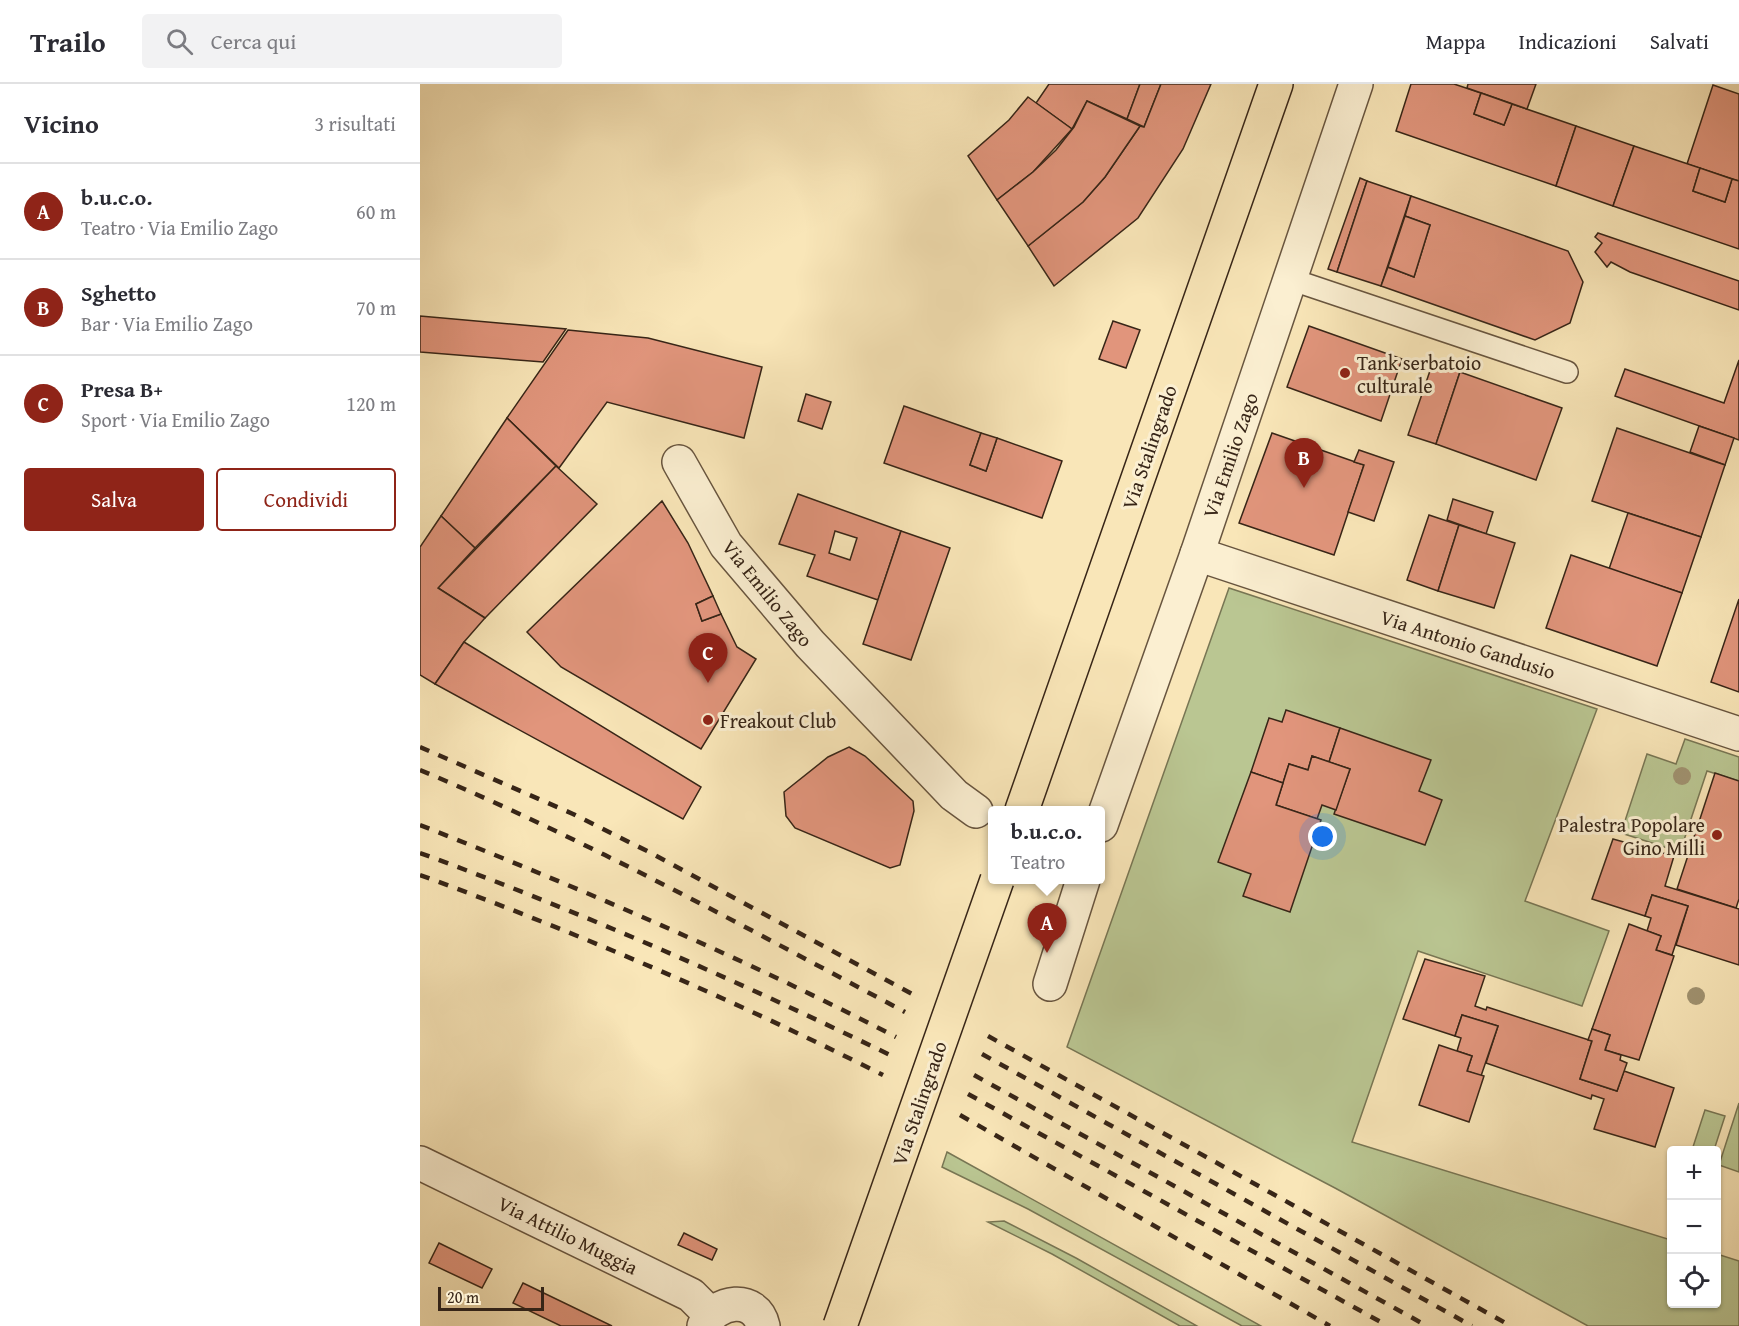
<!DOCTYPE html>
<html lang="it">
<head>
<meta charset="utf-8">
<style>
	:root { --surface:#fff; --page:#f2f2f3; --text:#2b2b33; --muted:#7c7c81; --line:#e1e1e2; --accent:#8f2418 }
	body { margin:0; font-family:"Gentium Book Plus",serif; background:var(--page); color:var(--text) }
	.controls { position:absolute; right:18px; bottom:18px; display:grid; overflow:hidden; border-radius:6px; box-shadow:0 2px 4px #0004 }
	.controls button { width:54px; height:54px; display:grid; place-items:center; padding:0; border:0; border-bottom:2px solid var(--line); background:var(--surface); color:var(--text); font:30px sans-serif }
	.scale { position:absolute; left:18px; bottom:15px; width:106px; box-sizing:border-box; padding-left:6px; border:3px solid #372517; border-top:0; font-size:16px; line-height:21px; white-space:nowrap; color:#372517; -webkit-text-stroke:4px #fbefd1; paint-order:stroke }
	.you { position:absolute; left:903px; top:753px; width:21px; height:21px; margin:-15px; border:4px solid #fff; border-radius:50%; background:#1a73e8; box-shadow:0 0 0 9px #1a73e833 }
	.badge { display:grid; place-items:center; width:39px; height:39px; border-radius:50%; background:var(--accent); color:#fff; font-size:20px; font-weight:700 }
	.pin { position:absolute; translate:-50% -50px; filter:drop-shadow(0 2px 3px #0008) }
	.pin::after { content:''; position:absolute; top:32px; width:21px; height:18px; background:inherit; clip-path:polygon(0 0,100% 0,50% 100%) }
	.popup { position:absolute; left:568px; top:722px; width:117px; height:78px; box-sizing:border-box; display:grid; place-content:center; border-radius:6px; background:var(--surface); filter:drop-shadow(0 2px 4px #0005); font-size:20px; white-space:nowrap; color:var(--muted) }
	.popup b { font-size:22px; color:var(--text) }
	.popup::after { content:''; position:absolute; left:50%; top:100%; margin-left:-12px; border:12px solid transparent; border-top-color:var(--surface) }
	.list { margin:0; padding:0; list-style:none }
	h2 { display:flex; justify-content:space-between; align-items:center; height:78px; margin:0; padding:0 24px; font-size:26px }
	h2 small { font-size:20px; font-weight:400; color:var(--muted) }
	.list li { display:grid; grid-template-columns:39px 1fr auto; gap:18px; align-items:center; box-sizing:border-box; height:96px; padding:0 24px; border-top:2px solid var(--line) }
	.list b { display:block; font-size:22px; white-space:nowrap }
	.list p { margin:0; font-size:20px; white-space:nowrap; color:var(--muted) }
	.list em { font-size:20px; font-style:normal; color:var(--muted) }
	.actions { display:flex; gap:12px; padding:18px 24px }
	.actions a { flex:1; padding:14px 0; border:2px solid var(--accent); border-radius:6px; text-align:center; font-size:21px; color:var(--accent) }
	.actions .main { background:var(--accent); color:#fff }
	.icon { flex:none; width:33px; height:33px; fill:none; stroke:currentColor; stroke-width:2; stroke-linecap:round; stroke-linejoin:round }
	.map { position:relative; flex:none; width:1319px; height:1242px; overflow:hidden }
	header { display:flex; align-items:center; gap:36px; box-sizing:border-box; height:84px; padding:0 30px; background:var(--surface); border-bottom:2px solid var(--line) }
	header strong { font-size:28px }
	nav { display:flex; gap:33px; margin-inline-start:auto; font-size:21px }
	.search { width:420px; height:54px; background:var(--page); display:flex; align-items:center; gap:15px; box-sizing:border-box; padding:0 21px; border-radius:6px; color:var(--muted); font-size:22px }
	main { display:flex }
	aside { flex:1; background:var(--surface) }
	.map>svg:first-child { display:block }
	.green { fill:#bac692; stroke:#787654; stroke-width:1.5 }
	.building { fill:#e1957c; stroke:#372517; stroke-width:1.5; fill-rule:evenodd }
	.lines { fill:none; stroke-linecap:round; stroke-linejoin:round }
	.lane-casing { stroke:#68553f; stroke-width:24 }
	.street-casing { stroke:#68553f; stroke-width:36 }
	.primary-casing { stroke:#372517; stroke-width:36 }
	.lane { stroke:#fbefd1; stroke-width:21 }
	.street { stroke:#fbefd1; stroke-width:33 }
	.primary { stroke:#f9e6b8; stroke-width:33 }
	.rail { stroke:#372517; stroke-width:4.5; stroke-dasharray:10 10; stroke-linecap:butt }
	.primary-bridge-casing { stroke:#372517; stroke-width:36; stroke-linecap:butt }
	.primary-bridge { stroke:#f9e6b8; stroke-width:33 }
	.tree { fill:#a09270 }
	.poi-dot { fill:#8f2418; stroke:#fbefd1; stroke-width:2 }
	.labels { text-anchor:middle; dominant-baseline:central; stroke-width:6; stroke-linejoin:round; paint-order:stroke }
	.poi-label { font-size:20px; fill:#372517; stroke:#fbefd1; text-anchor:start }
	.street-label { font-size:20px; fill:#372517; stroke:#fbefd1 }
</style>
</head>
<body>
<header>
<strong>Trailo</strong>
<div class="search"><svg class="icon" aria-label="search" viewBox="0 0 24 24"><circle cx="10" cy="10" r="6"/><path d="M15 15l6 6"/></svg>Cerca qui</div>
<nav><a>Mappa</a><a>Indicazioni</a><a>Salvati</a></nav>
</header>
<main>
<aside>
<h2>Vicino<small>3 risultati</small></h2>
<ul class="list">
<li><span class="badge">A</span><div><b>b.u.c.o.</b><p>Teatro · Via Emilio Zago</p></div><em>60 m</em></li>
<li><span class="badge">B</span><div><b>Sghetto</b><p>Bar · Via Emilio Zago</p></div><em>70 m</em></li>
<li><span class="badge">C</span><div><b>Presa B+</b><p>Sport · Via Emilio Zago</p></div><em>120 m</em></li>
</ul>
<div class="actions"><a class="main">Salva</a><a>Condividi</a></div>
</aside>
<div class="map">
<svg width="1319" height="1242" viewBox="0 0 1319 1242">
	<rect width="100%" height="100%" fill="#f9e6b8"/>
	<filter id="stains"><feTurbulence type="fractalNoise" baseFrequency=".00333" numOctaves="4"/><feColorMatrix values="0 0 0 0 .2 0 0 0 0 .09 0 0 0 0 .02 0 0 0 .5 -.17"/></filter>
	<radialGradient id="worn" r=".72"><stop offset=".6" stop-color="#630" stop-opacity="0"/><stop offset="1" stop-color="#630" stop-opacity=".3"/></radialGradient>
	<g class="green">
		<path d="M809 504 1177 625 1105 817 1189 847 1162 922 998 867 932 1058 1251 1156 1252 1220H1296L1297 1170 1319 1177V1242H1168L915 1104 647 963Z"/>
		<path d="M1265 655 1319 673V697L1287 687 1260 768 1201 749 1227 670 1256 680Z"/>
		<path d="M1319 1019V1088L1299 1081Z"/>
		<path d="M1285 1026 1305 1032 1294 1066H1272Z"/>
		<path d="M527 1068 841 1242H822L608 1125 522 1083Z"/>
		<path d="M584 1137 656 1174 777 1242H760L632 1170 568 1138Z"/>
	</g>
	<g class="building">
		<path d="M629 0H720L707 35 667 17 652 45 616 19Z"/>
		<path d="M720 0H741L724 43 707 35Z"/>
		<path d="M741 0H791L763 65 718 134 634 202 608 162 663 118 685 93 720 42 724 43Z"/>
		<path d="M991 0H1034L1061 9 1054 30 1084 41 1092 20 1156 42 1136 102 976 47Z"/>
		<path d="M1048 0H1116L1107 25 1047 4Z"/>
		<path d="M1293 1 1319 10V97L1267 80Z"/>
		<path d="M1061 9 1092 20 1084 41 1054 30Z"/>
		<path d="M608 13 652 45 613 88 577 116 548 72 589 36Z"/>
		<path d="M667 17 720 42 685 93 663 118 608 162 577 116 613 88 636 66 654 43Z"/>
		<path d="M1156 42 1214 62 1193 122 1136 102Z"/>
		<path d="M1214 62 1280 84 1273 107 1305 118 1312 95 1319 97V165L1193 122Z"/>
		<path d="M1280 84 1312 95 1305 118 1273 107Z"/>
		<path d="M940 94 947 97 917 188 908 185Z"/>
		<path d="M947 97 991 112 961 202 917 188Z"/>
		<path d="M991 112 1148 167 1163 198 1150 239 1115 256 961 202 968 183 994 193 1010 141 985 132Z"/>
		<path d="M985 132 1010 141 994 193 968 183Z"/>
		<path d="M1178 149 1319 197V226L1210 188 1191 178 1187 183 1175 168 1182 159 1175 153Z"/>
		<path d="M0 232 146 245 123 278 0 268Z"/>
		<path d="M693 237 720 246 706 284 679 275Z"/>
		<path d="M889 242 982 275 961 337 867 303Z"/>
		<path d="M148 246 228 254 342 283 324 354 187 318 139 384 87 334Z"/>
		<path d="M1319 276V356L1195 312 1205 285 1304 319Z"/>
		<path d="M1013 278 1040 288 1016 360 988 351Z"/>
		<path d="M1040 288 1142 324 1116 396 1016 360Z"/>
		<path d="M386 310 411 318 402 345 378 337Z"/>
		<path d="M484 322 561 349 550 381 566 387 577 354 642 377 622 434 464 379Z"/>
		<path d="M87 334 136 382 55 464 21 432Z"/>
		<path d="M1279 342 1314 354 1305 381 1270 368Z"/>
		<path d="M1197 344 1305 381 1281 453 1172 417Z"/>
		<path d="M561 349 577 354 566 387 550 381Z"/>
		<path d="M852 349 944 381 914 471 819 439Z"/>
		<path d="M939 366 974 378 954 437 928 428 944 381 934 378Z"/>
		<path d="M136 382 177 420 65 534 18 504Z"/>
		<path d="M378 410 481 447 458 516 387 492 395 471 359 460ZM415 447 437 454 430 476 409 469Z"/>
		<path d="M1033 415 1073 428 1066 450 1027 436Z"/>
		<path d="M242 417 268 459 293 512 276 520 282 537 301 530 317 563 336 575 281 665 141 583 107 548Z"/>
		<path d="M1208 429 1281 453 1262 509 1189 485Z"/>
		<path d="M1009 431 1039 441 1018 507 987 496Z"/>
		<path d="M21 432 55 464 18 504 65 534 44 558 15 600 0 591V463Z"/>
		<path d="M1039 441 1095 459 1074 524 1018 507Z"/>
		<path d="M481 447 530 464 491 576 443 560Z"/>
		<path d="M1151 471 1262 509 1237 582 1126 544Z"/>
		<path d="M293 512 301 530 282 537 276 520Z"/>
		<path d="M1319 515V608L1291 598Z"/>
		<path d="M44 558 281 703 263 735 15 600Z"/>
		<path d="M866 626 920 644 909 678 892 672 888 686 869 680 863 699 831 688 849 634 862 638Z"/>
		<path d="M920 644 1011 676 999 707 1022 716 1005 761 914 730 930 685 909 678Z"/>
		<path d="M429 663 445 672 493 717 494 727 480 781 470 784 375 744 366 732 364 708 408 673Z"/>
		<path d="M892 672 930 685 916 726 902 721 897 735 856 721 869 680 888 686Z"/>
		<path d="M831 688 863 699 856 721 901 736 870 828 823 812 831 790 798 778Z"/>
		<path d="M1295 689 1319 697V815L1316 824 1257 805Z"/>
		<path d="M1193 755 1254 772 1245 802 1319 825V881L1256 861 1268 822 1232 811 1225 832 1172 815Z"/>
		<path d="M1232 811 1268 822 1252 871 1236 866 1241 852 1227 847 1231 834 1225 832Z"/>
		<path d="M1209 840 1241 852 1236 866 1254 872 1219 976 1185 966 1190 951 1172 945Z"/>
		<path d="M1005 875 1065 892 1055 922 1066 926 1067 923 1172 957 1160 995 1197 1007 1204 987 1254 1004 1235 1063 1174 1045 1184 1015 1172 1011 1171 1015 1066 979 1078 942 1042 931 1035 952 983 935Z"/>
		<path d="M1042 931 1078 942 1061 992 1047 987 1052 972 1037 967 1041 954 1035 952Z"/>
		<path d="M1172 945 1190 951 1185 966 1201 971 1200 976 1207 979 1197 1007 1160 995 1172 957 1168 956Z"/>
		<path d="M1019 961 1052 972 1047 987 1064 992 1049 1038 999 1021Z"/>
		<path d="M264 1149 297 1165 292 1176 258 1161Z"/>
		<path d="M19 1159 72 1185 62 1204 9 1179Z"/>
		<path d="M103 1199 192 1242H141L93 1219Z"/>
	</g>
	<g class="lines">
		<g class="lane-casing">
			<path id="lane" d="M870 195 1147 288"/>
		</g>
		<g class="street-casing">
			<g id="street">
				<path d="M259 378 306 461 390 560 534 711 556 727"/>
				<path d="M777 470 1319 650"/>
				<path d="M681 741 777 470 936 0"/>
				<path d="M630 900 663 796"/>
				<path d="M0 1079 271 1211 290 1230"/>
				<path d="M284 1242C295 1216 336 1210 343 1242"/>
			</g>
		</g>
		<g class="primary-casing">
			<path id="primary" d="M602 726 856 0"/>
		</g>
		<use href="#lane" class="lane"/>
		<use href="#street" class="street"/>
		<use href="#primary" class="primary"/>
		<g class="rail">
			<path d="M0 663 153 730 229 768 492 910"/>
			<path d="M0 686C167 756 325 843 485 928"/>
			<path d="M0 741C162 805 321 873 476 953"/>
			<path d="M0 769C161 828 316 896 470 971"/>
			<path d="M0 791C158 849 312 915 463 991"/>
			<path d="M568 952 1091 1242"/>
			<path d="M562 970 1052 1242"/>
			<path d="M554 991 1007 1242"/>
			<path d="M548 1010 968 1242"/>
			<path d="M540 1031 910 1242"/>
		</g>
		<g class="primary-bridge-casing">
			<path id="primary-bridge" d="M420 1242 577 796"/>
		</g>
		<use href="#primary-bridge" class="primary-bridge"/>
	</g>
	<g class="tree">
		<circle cx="1262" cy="692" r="9"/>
		<circle cx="1276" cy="912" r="9"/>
	</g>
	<g class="poi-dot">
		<circle cx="925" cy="289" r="6"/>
		<circle cx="288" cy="636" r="6"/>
		<circle cx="1297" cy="751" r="6"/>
	</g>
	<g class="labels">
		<g class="poi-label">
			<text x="937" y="278">Tank serbatoio<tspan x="937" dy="23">culturale</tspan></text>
			<text x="300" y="636">Freakout Club</text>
			<text x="1285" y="740" text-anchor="end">Palestra Popolare<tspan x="1285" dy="23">Gino Milli</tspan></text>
		</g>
		<g class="street-label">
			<text transform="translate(729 363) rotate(-71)">Via Stalingrado</text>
			<text transform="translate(810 371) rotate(-71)">Via Emilio Zago</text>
			<text transform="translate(348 509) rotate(51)">Via Emilio Zago</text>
			<text transform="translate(1048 560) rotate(18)">Via Antonio Gandusio</text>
			<text transform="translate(499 1019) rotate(-71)">Via Stalingrado</text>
			<text transform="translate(148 1151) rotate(26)">Via Attilio Muggia</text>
		</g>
	</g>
	<rect width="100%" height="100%" filter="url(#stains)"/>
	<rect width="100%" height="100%" fill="url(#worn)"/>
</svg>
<div class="controls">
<button>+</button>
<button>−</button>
<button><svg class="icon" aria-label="locate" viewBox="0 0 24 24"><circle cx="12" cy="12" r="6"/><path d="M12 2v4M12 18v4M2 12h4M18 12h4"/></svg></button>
</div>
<div class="scale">20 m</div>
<div class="you"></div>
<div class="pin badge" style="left:627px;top:869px">A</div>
<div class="popup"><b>b.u.c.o.</b>Teatro</div>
<div class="pin badge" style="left:884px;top:404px">B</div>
<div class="pin badge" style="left:288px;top:599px">C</div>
</div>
</main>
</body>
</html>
